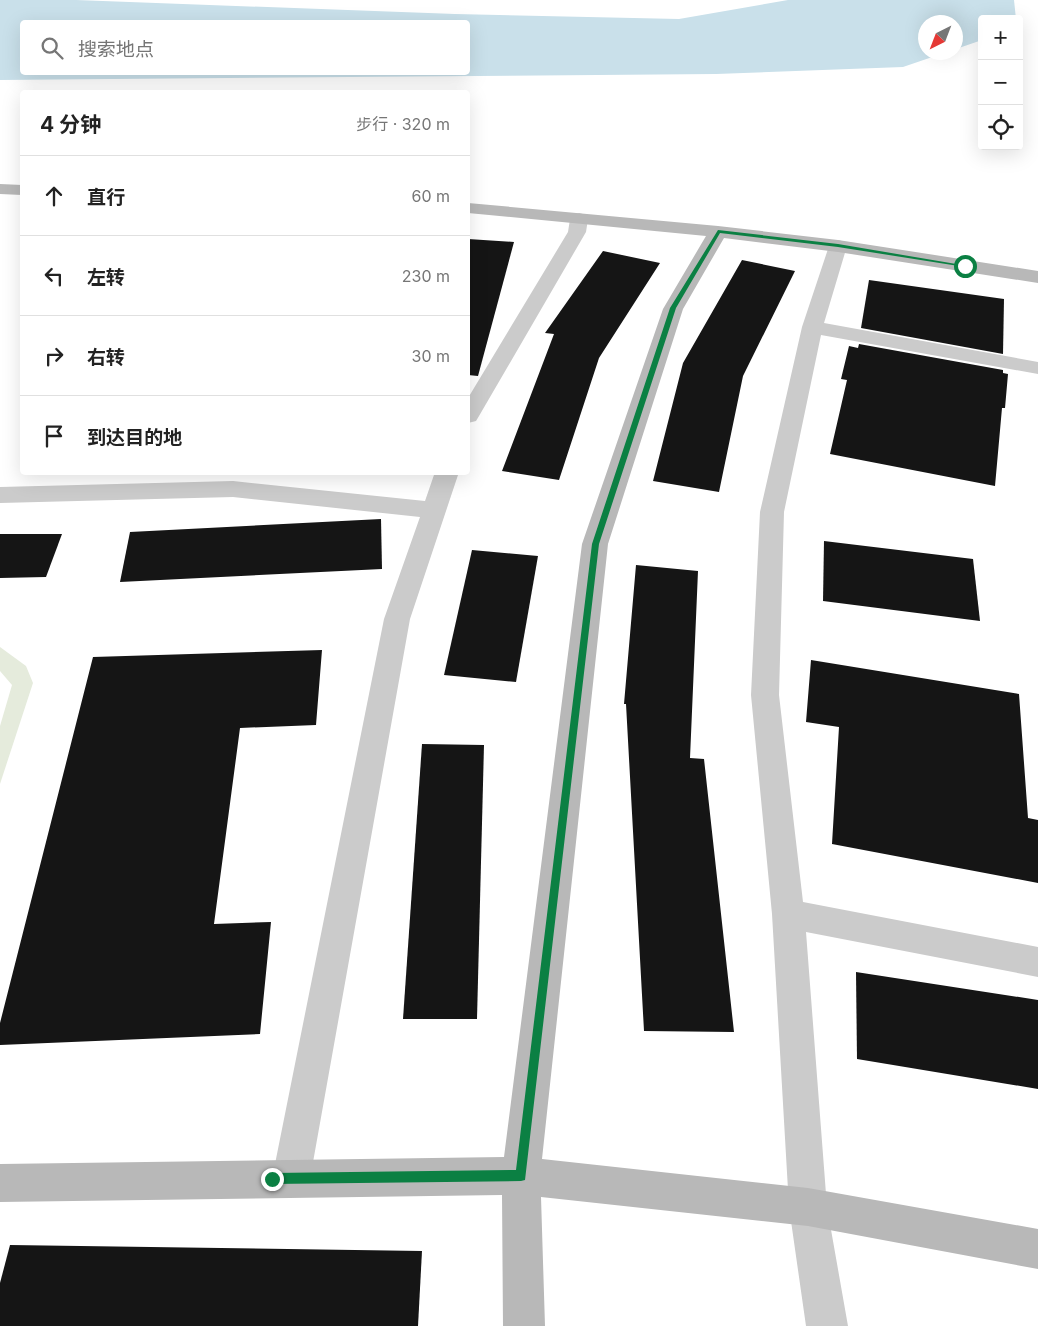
<!DOCTYPE html>
<html lang="zh">
<head>
<meta charset="utf-8">
<style>
	:root { --surface:#fff; --page:#f2f2f2; --text:#222; --muted:#767676; --line:#e0e0e0 }
	body { margin:0; font-family:Inter,"Noto Sans SC",sans-serif; background:var(--page); color:var(--text) }
	.controls { position:absolute; right:15px; top:15px; display:grid; overflow:hidden; border-radius:5px; box-shadow:0 5px 20px #0002 }
	.controls button { width:45px; height:45px; display:grid; place-items:center; padding:0; border:0; border-bottom:1px solid var(--line); background:var(--surface); color:var(--text); font:25px sans-serif }
	.compass { position:absolute; left:918px; top:15px; width:45px; height:45px; border-radius:50%; background:var(--surface); box-shadow:0 5px 20px #0002; rotate:222deg }
	.stop { position:absolute; width:15px; height:15px; margin:-11px; border:4px solid #0b8043; border-radius:50%; background:#fff }
	.stop.end { background:#0b8043; border-color:#fff; box-shadow:0 1px 5px #0008 }
	.list { margin:0; padding:0; list-style:none }
	h2 { display:flex; justify-content:space-between; align-items:center; height:65px; margin:0; padding:0 20px; font-size:21px }
	h2 small { font-size:16px; font-weight:400; color:var(--muted) }
	.list li { display:grid; grid-template-columns:32px 1fr auto; gap:15px; align-items:center; box-sizing:border-box; height:80px; padding:0 20px; border-top:1px solid var(--line) }
	.list b { display:block; font-size:19px; white-space:nowrap }
	.list em { font-size:16px; font-style:normal; color:var(--muted) }
	.icon { flex:none; width:28px; height:28px; fill:none; stroke:currentColor; stroke-width:2; stroke-linecap:round; stroke-linejoin:round }
	.map { position:relative; flex:none; width:1038px; height:1326px; overflow:hidden }
	.search { position:absolute; background:var(--surface); box-shadow:0 5px 20px #0002; left:20px; top:20px; width:450px; height:55px; display:flex; align-items:center; gap:12px; box-sizing:border-box; padding:0 18px; border-radius:5px; color:var(--muted); font-size:19px }
	.panel { position:absolute; background:var(--surface); box-shadow:0 5px 20px #0002; left:20px; top:90px; width:450px; height:385px; border-radius:5px }
	.map>svg:first-child { display:block }
	.green { fill:#e5ebdc }
	.water { fill:#c9e0ea; fill-rule:evenodd }
	.building { fill:#151515 }
	.lines { fill:none; stroke-linecap:round; stroke-linejoin:round }
	.street { fill:#cbcbcb; fill-rule:evenodd }
	.secondary { fill:#b8b8b8; fill-rule:evenodd }
	.route { fill:#0b8043 }
</style>
</head>
<body>
<div class="map">
<svg width="1038" height="1326" viewBox="0 0 1038 1326">
	<rect width="100%" height="100%" fill="#fff"/>
	<path class="green" d="M0 647 26 666 33 683 0 784V726L12 685 0 671Z"/>
	<path class="water" d="M0 0H76L455 14 679 19 788 0H1014L1016 19H982V40L956 49V22H926V52L944 53 903 67 716 74 0 80ZM22 22H468V72H22Z"/>
	<g class="building">
		<path d="M468 239 514 242 478 376 468 375Z"/>
		<path d="M603 251 660 263 599 358 559 480 502 471 554 334 545 333Z"/>
		<path d="M742 260 795 271 743 376 719 492 653 481 683 363Z"/>
		<path d="M869 280 1004 299 1003 354 861 328Z"/>
		<path d="M859 344 1003 370V373L1008 374 1005 408H1002L995 486 830 454 847 380 841 379 849 346 858 348Z"/>
		<path d="M381 519 382 569 120 582 130 532Z"/>
		<path d="M0 534H62L46 577 0 578Z"/>
		<path d="M824 541 973 559 980 621 823 601Z"/>
		<path d="M472 550 538 556 516 682 444 675Z"/>
		<path d="M636 565 698 571 690 758 704 759 734 1032 644 1031 626 704H624Z"/>
		<path d="M322 650 316 725 240 728 214 924 271 922 260 1034 0 1045V1023L93 657Z"/>
		<path d="M811 660 1019 694 1028 818 1038 820V883L832 844 839 727 806 722Z"/>
		<path d="M422 744 484 745 477 1019H403Z"/>
		<path d="M856 972 1038 1000V1089L857 1059Z"/>
		<path d="M10 1245 422 1251 418 1326H0V1283Z"/>
	</g>
	<g class="lines">
		<g class="street">
			<path d="M579 213 586 215 588 219 586 232 479 416 476 421 468 423V398L568 232 570 219 572 215Z"/>
			<path d="M838 240 845 242 847 246 824 323 1038 362V374L821 335 784 512 779 695 803 902 1038 947V977L806 932 827 1207 848 1326H806L789 1207 772 914 751 695 760 512 802 327 829 246 831 242Z"/>
			<path d="M435 472H459L410 619 310 1179 304 1192 291 1198 278 1192 272 1179 384 619 420 517 233 497 0 503V487L233 481 425 501Z"/>
		</g>
		<g class="secondary">
			<path d="M0 184 22 185V195L0 194Z"/>
			<path d="M468 203 718 226 838 240 1038 271V283L838 252 724 238 683 309 608 544 542 1159 808 1188 1038 1229V1269L808 1226 541 1197 545 1326H503L502 1195 0 1202V1164L504 1157 582 544 663 309 706 236 468 213Z"/>
		</g>
	</g>
	<path class="route" d="M718 230 838 244 968 266 965 267 838 247 720 233 676 308 599 544 525 1180 521 1181 272 1184 268 1183 266 1179 268 1175 272 1173 516 1170 592 544 670 308Z"/>
</svg>
<div class="controls">
<button>+</button>
<button>−</button>
<button><svg class="icon" aria-label="locate" viewBox="0 0 24 24"><circle cx="12" cy="12" r="6"/><path d="M12 2v4M12 18v4M2 12h4M18 12h4"/></svg></button>
</div>
<svg class="compass" viewBox="-18 -18 36 36"><path d="M0-13l5 13h-10z" fill="#e53935"/><path d="M0 13l5-13h-10z" fill="#767676"/></svg>
<div class="stop" style="left:965px;top:266px"></div>
<div class="stop end" style="left:272px;top:1179px"></div>
<div class="search"><svg class="icon" aria-label="search" viewBox="0 0 24 24"><circle cx="10" cy="10" r="6"/><path d="M15 15l6 6"/></svg>搜索地点</div>
<section class="panel">
<h2>4 分钟<small>步行 · 320 m</small></h2>
<ul class="list">
<li><svg class="icon" aria-label="ahead" viewBox="0 0 24 24"><path d="M12 20V5M6 11l6-6 6 6"/></svg><div><b>直行</b></div><em>60 m</em></li>
<li><svg class="icon" aria-label="left" viewBox="0 0 24 24"><path d="M17 20v-9H6M10 6l-5 5 5 5"/></svg><div><b>左转</b></div><em>230 m</em></li>
<li><svg class="icon" aria-label="right" viewBox="0 0 24 24"><path d="M7 20v-9h11M14 6l5 5-5 5"/></svg><div><b>右转</b></div><em>30 m</em></li>
<li><svg class="icon" aria-label="arrive" viewBox="0 0 24 24"><path d="M6 21V4h12l-3 4 3 4H6"/></svg><div><b>到达目的地</b></div></li>
</ul>
</section>
</div>
</body>
</html>
